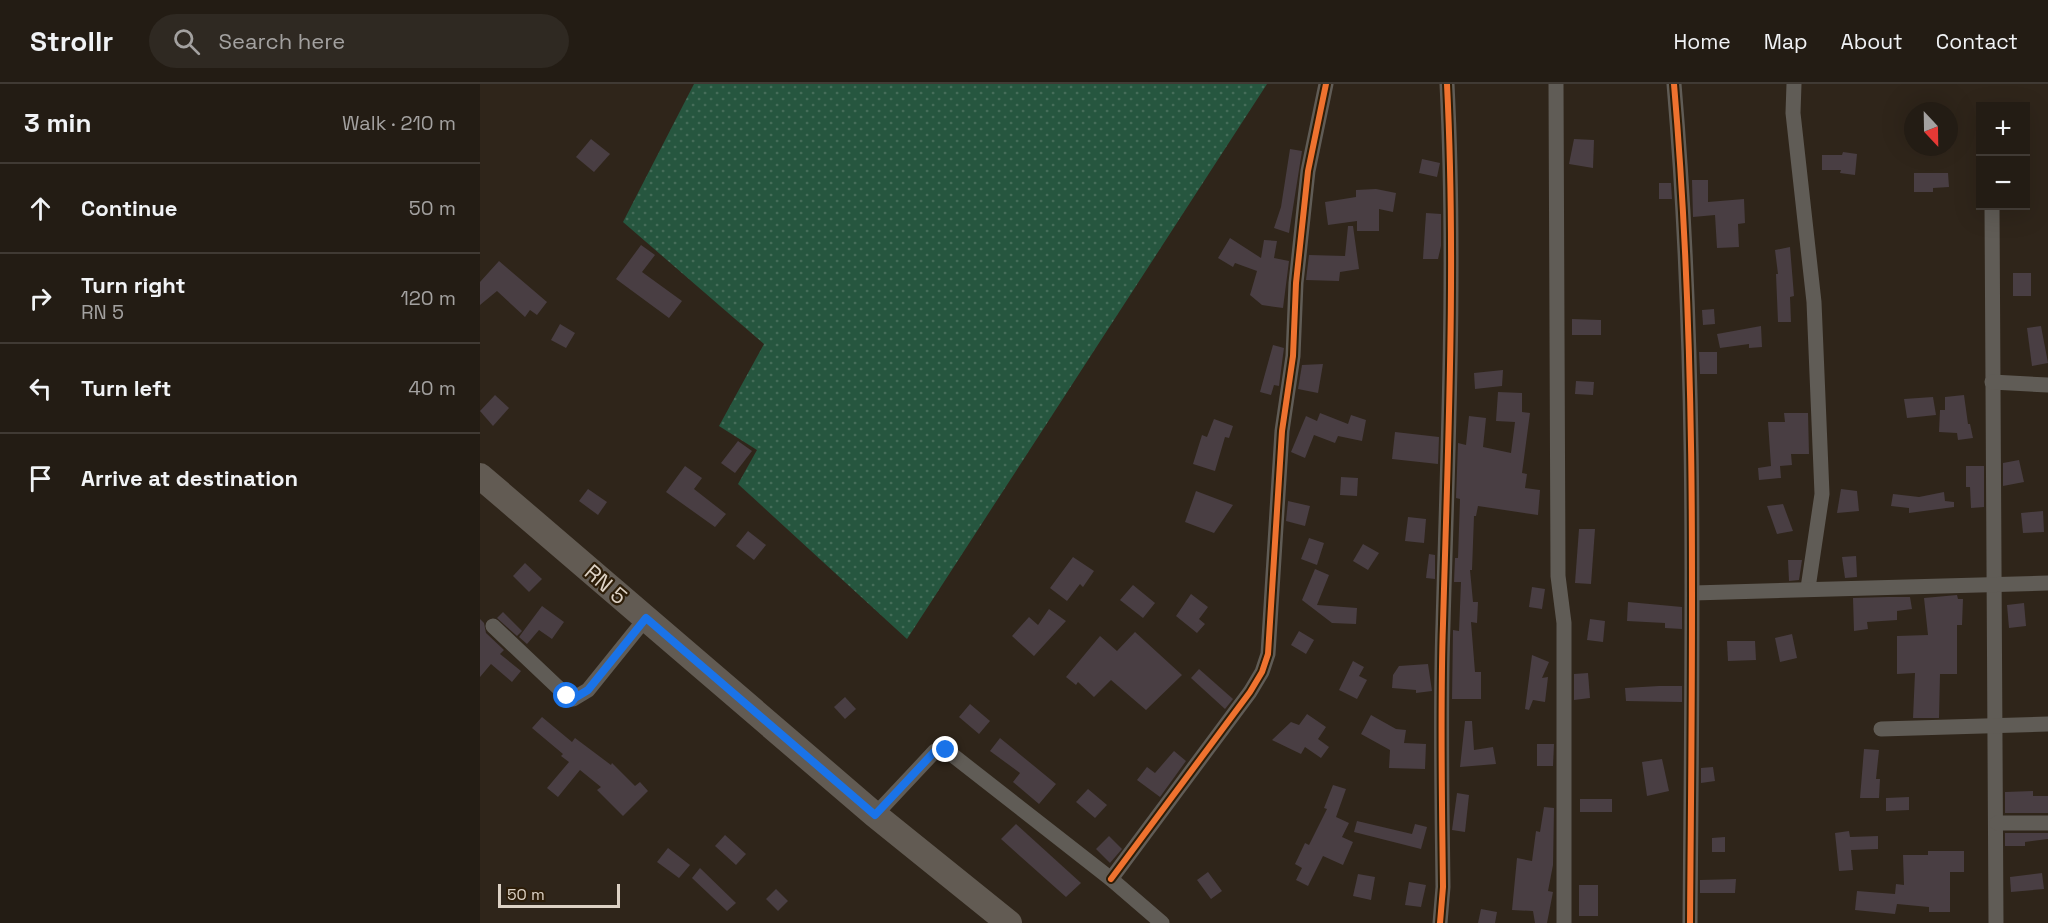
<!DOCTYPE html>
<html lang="en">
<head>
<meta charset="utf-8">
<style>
	:root { --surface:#231c14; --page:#2f2922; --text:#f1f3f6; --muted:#a3a1a0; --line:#403a34 }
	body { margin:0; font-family:"Space Grotesk",sans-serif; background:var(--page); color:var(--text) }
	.controls { position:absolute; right:18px; top:18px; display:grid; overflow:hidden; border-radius:0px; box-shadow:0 6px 24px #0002 }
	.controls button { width:54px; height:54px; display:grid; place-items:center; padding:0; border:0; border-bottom:2px solid var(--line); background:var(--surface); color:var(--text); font:30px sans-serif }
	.compass { position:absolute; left:1424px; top:18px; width:54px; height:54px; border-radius:50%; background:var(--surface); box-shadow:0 6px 24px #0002; rotate:158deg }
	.scale { position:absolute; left:18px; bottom:15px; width:122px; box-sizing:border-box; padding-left:6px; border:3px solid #ddd2c5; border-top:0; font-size:16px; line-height:21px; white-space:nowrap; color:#ddd2c5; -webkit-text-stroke:4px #2d1d08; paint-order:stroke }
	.stop { position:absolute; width:18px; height:18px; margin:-14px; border:4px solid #1a73e8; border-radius:50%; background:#fff }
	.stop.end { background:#1a73e8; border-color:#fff; box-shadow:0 2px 6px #0008 }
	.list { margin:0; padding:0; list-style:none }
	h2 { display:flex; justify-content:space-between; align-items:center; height:78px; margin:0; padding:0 24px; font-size:26px }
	h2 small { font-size:20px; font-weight:400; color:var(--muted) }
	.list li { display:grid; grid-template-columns:39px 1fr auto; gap:18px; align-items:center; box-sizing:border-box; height:90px; padding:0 24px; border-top:2px solid var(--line) }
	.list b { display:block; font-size:22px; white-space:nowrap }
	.list p { margin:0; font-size:20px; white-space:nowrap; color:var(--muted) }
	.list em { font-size:20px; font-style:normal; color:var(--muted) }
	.icon { flex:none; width:33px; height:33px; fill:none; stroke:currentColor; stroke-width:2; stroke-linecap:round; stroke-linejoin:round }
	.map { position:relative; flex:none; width:1568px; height:839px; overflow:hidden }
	header { display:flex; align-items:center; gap:36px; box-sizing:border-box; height:84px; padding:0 30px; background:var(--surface); border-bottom:2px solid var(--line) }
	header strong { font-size:28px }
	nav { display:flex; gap:33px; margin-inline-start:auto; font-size:21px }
	.search { width:420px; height:54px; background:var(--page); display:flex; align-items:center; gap:15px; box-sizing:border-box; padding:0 21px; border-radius:33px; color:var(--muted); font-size:22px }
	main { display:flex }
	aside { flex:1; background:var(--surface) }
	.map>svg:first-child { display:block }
	.grass { fill:url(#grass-dots) }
	.building { fill:#493e43 }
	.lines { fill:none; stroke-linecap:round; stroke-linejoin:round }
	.street { stroke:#605c56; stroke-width:15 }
	.primary { stroke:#625b53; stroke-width:26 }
	.cycleway-casing { stroke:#2d1d08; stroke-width:10 }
	.cycleway { stroke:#ef722f; stroke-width:6 }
	.route { stroke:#1a73e8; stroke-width:8 }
	.labels { text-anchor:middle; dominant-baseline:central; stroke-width:4.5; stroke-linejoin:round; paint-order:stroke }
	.street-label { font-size:22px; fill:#ddd2c5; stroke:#2d1d08 }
</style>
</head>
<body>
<header>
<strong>Strollr</strong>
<div class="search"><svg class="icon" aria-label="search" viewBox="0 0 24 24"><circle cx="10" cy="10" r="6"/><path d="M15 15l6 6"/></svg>Search here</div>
<nav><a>Home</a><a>Map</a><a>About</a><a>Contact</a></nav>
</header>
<main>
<aside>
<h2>3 min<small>Walk · 210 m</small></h2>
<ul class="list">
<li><svg class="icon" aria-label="ahead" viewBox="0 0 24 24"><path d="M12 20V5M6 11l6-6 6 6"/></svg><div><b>Continue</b></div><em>50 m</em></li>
<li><svg class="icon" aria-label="right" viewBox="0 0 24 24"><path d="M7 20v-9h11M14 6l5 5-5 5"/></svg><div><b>Turn right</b><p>RN 5</p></div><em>120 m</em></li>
<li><svg class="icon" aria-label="left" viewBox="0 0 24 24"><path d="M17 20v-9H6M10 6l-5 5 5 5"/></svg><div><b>Turn left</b></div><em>40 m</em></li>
<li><svg class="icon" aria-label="arrive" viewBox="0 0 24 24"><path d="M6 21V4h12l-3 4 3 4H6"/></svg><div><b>Arrive at destination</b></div></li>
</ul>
</aside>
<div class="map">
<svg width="1568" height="839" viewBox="0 0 1568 839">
	<defs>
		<pattern id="grass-dots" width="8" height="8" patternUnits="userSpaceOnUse" patternTransform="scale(1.5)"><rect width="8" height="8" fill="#26563f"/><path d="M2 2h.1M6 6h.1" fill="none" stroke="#456d59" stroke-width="1.8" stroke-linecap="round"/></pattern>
	</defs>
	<rect width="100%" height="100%" fill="#2f251a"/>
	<path class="grass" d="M214 0H787L427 555 258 400 277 366 239 342 284 260 143 138Z"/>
	<g class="building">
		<path d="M111 55 130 70 114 88 96 73Z"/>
		<path d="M1094 55 1114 56 1113 84 1089 80Z"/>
		<path d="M810 65 822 67 809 149 794 144 801 123Z"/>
		<path d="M1363 68 1377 70 1375 91 1360 89 1361 86H1342V71H1362Z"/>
		<path d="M942 75 960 79 957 93 939 89Z"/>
		<path d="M1434 89H1468L1469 103 1453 104V108H1434Z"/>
		<path d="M1212 96H1228V118L1264 115 1265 139 1258 140 1259 163 1237 164 1235 131 1213 133Z"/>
		<path d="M1179 99H1191L1192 115H1179Z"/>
		<path d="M896 105 916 109 913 128 899 125V147H877V137L848 141 845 118 876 113V106Z"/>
		<path d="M946 129 961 130V162L958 175H943Z"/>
		<path d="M868 142H873L879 185 860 188 859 197 826 196 829 171 865 172Z"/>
		<path d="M750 154 781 174 784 156 797 157 794 174 809 177 803 224 782 221 770 211 777 187 755 179 753 183 738 174Z"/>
		<path d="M161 161 175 171 162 188 202 217 189 234 136 195Z"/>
		<path d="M1310 163 1314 212 1310 213 1311 238H1298L1296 190H1298L1295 166Z"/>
		<path d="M19 177 67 218 57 231 50 226 45 233 17 207 0 221V198Z"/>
		<rect x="1533" y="189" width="18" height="23"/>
		<path d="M1234 225 1235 240 1223 241 1222 226Z"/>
		<path d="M1092 235 1121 236V251H1092Z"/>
		<path d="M80 240 95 249 86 264 71 256Z"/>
		<path d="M1281 242 1282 263 1269 264V260L1240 264 1237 250Z"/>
		<path d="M1561 242 1568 279 1552 282 1547 244Z"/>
		<path d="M793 261 804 264 803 271 799 302 794 301 791 311 780 308Z"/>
		<path d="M1219 268H1237V290H1220Z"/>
		<path d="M843 280 838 309 818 305 822 281Z"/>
		<path d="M1023 286 1022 302 995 305 994 289Z"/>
		<path d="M1096 297 1114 298 1113 311 1095 310Z"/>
		<path d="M1018 308 1042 309V328L1050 329 1042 389 1047 390 1045 404 1060 406 1058 431 998 422 996 432H994L992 486H990L993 518H998L997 539 991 538 995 588H1001V615H972L973 546 979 547 981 498H974L975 474H978L980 415 976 414 978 359 986 361 989 332 1006 334 1003 363 1031 369 1035 338 1016 337Z"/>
		<path d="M15 311 29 324 13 342 0 327Z"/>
		<path d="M1484 311 1488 340H1490L1493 354 1478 356 1477 349 1459 348 1460 326H1465V313Z"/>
		<path d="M1453 313 1456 331 1427 334 1424 315Z"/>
		<path d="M840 329 868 340 871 331 886 336 882 357 858 352 855 359 834 351 825 374 811 368 826 332 837 337Z"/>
		<path d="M1304 329H1328L1329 370H1311L1312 381 1300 382 1301 394 1279 396 1278 384 1291 382 1288 338H1305Z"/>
		<path d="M734 335 753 342 749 354 745 353 735 387 713 380 722 351 727 353Z"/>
		<path d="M915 348 959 353 958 380 912 375Z"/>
		<path d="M258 357 272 367 255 389 241 379Z"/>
		<path d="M1539 376 1544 398 1523 402V379Z"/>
		<path d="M205 382 222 394 214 405 246 430 235 443 186 408Z"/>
		<path d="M1486 382H1504V423L1491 424 1490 403H1486Z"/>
		<path d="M861 393 878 394 877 412 860 411Z"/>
		<path d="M108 405 127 418 118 431 99 417Z"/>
		<path d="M1361 405 1377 407 1379 427 1357 429Z"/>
		<path d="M716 407 753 421 734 449 705 438Z"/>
		<path d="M1464 408 1465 417 1474 418V423L1429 429V424L1411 422 1413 410 1439 413Z"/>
		<path d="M808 417 830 422 825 442 806 437Z"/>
		<path d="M1303 420 1313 447 1297 450 1287 422Z"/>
		<path d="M1563 427 1564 448 1543 449 1541 429Z"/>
		<path d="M928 433 946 435 944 459 925 457Z"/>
		<path d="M1099 445H1115L1111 500 1095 499Z"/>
		<path d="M268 447 286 461 274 476 256 462Z"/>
		<path d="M829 454 844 459 837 481 821 475Z"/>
		<path d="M883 460 899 469 888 486 873 477Z"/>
		<path d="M949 470 955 471V495L946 494Z"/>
		<path d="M1376 472 1377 493 1365 494 1362 473Z"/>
		<path d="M593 473 614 487 603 503 600 500 587 517 570 504Z"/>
		<path d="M1308 476H1322L1319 496 1309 497Z"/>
		<path d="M45 479 62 495 49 508 33 492Z"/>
		<path d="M835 485 849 491 837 521 877 524 876 540 852 539 822 516Z"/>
		<path d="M653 501 675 519 663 534 640 516Z"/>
		<path d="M1052 503 1065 505 1062 525 1049 523Z"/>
		<path d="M711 510 728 523 719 535 725 540 717 549 696 532Z"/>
		<path d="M1477 511 1478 515H1483L1482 541H1477V590H1460L1459 634H1433L1435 589 1417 590V552L1448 551 1444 514Z"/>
		<path d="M1408 513H1430L1432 525 1417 527V536L1387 538 1388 545 1374 547 1373 514Z"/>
		<path d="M1148 518 1202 523V545L1185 544V539L1147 537Z"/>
		<path d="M1544 519 1546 542 1529 544 1527 521Z"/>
		<path d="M62 522 84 538 72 555 59 546 47 560 39 553Z"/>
		<path d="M569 525 586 537 554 572 532 552 549 533 558 541Z"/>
		<path d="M23 528 42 547 37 552 17 534Z"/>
		<path d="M0 535 4 539 6 549 24 566 20 570 41 587 32 598 11 580 0 593Z"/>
		<path d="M1110 535 1125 537 1123 558 1107 556Z"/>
		<path d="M819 547 834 556 826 570 811 561Z"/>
		<path d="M655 548 702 591 666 626 631 596 614 613 598 598 596 601 586 593 620 552 637 567Z"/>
		<path d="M1312 550 1317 574 1300 578 1295 554Z"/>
		<path d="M1247 557H1275L1276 576 1248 577Z"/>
		<path d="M1052 571 1069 578 1062 594 1068 593 1065 618 1053 616 1049 626 1045 625Z"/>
		<path d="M873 577 884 583 879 592 887 596 877 615 859 606Z"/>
		<path d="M948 580 952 607 936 609V606L912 604 913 591 919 582Z"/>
		<path d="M719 585 753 615 745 625 711 594Z"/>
		<path d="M1108 589 1110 614 1094 616V590Z"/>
		<path d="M1179 602H1202V618L1146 617 1145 604Z"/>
		<path d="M365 613 376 625 365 635 354 623Z"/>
		<path d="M490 620 510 637 499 650 479 633Z"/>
		<path d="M827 630 846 643 838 655 849 663 841 674 825 663 821 670 792 656 811 638 819 641Z"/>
		<path d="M891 631 916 645 926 646 924 659 946 660 945 685 909 684 910 666 881 650Z"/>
		<path d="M62 633 92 658 95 654 131 681 132 679 155 702 160 698 168 707 143 732 117 706 121 703 100 686 78 713 67 704 89 678 81 672 83 670 52 644Z"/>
		<path d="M985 637H992L994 666 1013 663 1016 680 980 683Z"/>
		<path d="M520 654 576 700 559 720 533 698 540 689 510 667Z"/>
		<path d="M1057 660H1074L1073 682H1057Z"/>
		<path d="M1384 665 1399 666 1396 695H1400L1399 714H1380Z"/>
		<path d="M694 667 706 677 680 713 657 696 667 683 675 689Z"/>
		<path d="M1182 675 1189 707 1167 712 1162 678Z"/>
		<path d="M1233 683 1235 697 1221 699V684Z"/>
		<path d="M853 701 866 705 856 733 869 739 862 753 873 758 863 781 843 772 828 802 816 796 822 784 815 780 825 759 829 761 847 725 844 724Z"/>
		<path d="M608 705 627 721 615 734 596 718Z"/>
		<path d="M1553 707V712H1568V729H1525V708Z"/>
		<path d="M977 709 989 711 985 748 972 746Z"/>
		<path d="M1429 713V726L1406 727V714Z"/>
		<rect x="1100" y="715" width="32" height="13"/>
		<path d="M1064 723 1074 724 1073 781 1068 807 1073 808 1067 839H1055L1053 827 1032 826 1037 774 1052 777 1056 747 1060 748Z"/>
		<path d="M877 737 932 750 935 740 947 743 941 765 874 748Z"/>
		<path d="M536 740 601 799 586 813 521 755Z"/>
		<path d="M1369 747 1370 753 1398 752V765L1371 766 1373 786 1359 787 1355 749Z"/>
		<path d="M1525 749H1568V755L1545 758V762H1525Z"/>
		<path d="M245 751 266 770 256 781 235 762Z"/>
		<path d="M629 752 642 765 630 779 616 765Z"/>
		<path d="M1245 753V768H1232V754Z"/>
		<path d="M188 764 210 781 199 794 177 778Z"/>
		<path d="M1448 767H1484V788H1470V828H1449V823L1417 820 1415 830 1375 826 1377 807 1415 810 1416 800 1424 801 1423 771H1448Z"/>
		<path d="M220 784 256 819 247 827 212 794Z"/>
		<path d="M728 788 742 807 731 815 717 796Z"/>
		<path d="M1562 789 1564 805 1531 808 1530 793Z"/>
		<path d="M878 790 895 793 891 816 873 812Z"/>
		<path d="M1256 795 1255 809H1220V796Z"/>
		<path d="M929 798 946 801 941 823 925 821Z"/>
		<rect x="1099" y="801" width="19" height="31"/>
		<path d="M296 805 308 817 298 827 286 815Z"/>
		<path d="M1001 825 1017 828 1015 839H998Z"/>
	</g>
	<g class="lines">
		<g class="street">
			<path d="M1076 0 1078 492 1084 539V839"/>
			<path d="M1194 0C1218 279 1212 559 1210 839"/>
			<path d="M1314 0 1313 29 1334 218 1342 410 1328 504"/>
			<path d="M1512 122 1516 839"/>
			<path d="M1512 298 1568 301"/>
			<path d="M1213 509 1568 499"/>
			<path d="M13 542 87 612 93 615 108 606 166 534"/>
			<path d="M1401 645 1568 640"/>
			<path d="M395 731 455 667 466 666 631 795 682 839"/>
			<path d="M1517 739H1568"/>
			<path d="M631 795 770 608 782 588 788 570 802 347 813 272 816 199 828 87 846 0"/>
			<path d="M960 839 963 803C962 715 960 627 963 540 968 360 976 180 967 0"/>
		</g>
		<path class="primary" d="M0 392 395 731 529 839"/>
		<g class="cycleway-casing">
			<g id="cycleway">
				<path d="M1194 0C1218 279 1212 559 1210 839"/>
				<path d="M631 795 770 608 782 588 788 570 802 347 813 272 816 199 828 87 846 0"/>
				<path d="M960 839 963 803C962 715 960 627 963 540 968 360 976 180 967 0"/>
			</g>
		</g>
		<use href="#cycleway" class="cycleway"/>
	</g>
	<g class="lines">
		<path class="route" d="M87 612 93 615 108 606 166 534 395 731 455 667 466 666"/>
	</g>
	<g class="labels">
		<g class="street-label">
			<text transform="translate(126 500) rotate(41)">RN 5</text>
		</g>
	</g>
</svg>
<div class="controls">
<button>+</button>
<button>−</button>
</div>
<svg class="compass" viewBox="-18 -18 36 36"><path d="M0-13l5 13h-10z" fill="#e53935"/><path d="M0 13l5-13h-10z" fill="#a3a1a0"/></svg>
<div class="scale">50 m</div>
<div class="stop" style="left:87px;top:612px"></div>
<div class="stop end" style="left:466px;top:666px"></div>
</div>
</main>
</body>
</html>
